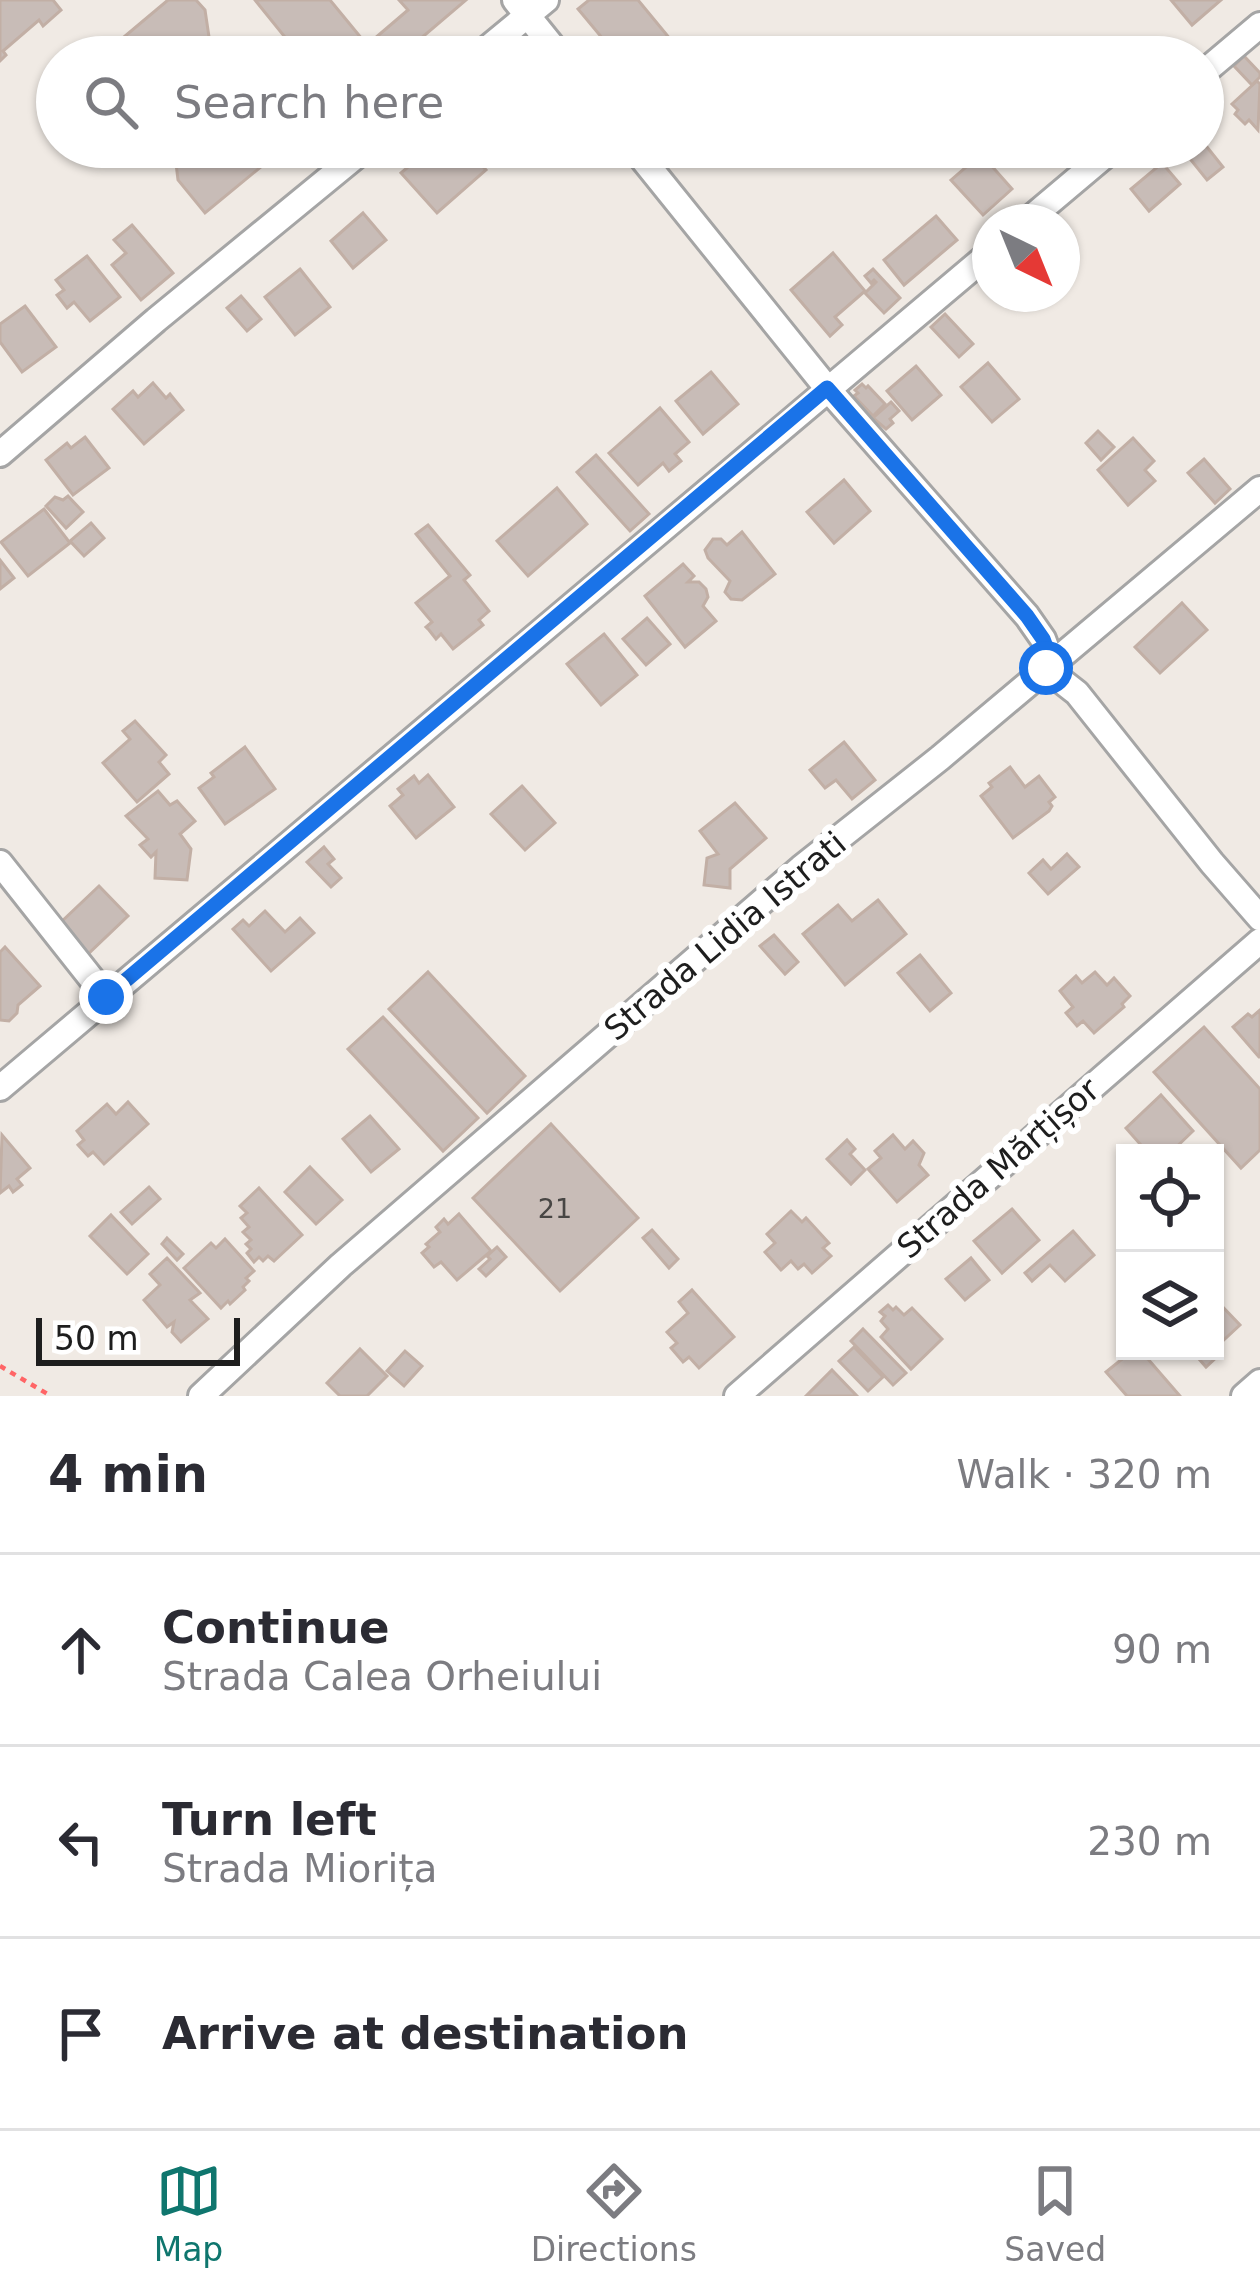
<!DOCTYPE html>
<html lang="en">
<head>
<meta charset="utf-8">
<style>
	:root { --surface:#fff; --page:#f7f7f7; --text:#2b2b33; --muted:#7c7c81; --line:#e1e1e2; --accent:#0f766e }
	body { margin:0; font-family:"DejaVu Sans",sans-serif; background:var(--page); color:var(--text) }
	.controls { position:absolute; right:36px; bottom:36px; display:grid; overflow:hidden; border-radius:0px; box-shadow:0 3px 9px #0004 }
	.controls button { width:108px; height:108px; display:grid; place-items:center; padding:0; border:0; border-bottom:3px solid var(--line); background:var(--surface); color:var(--text); font:60px sans-serif }
	.compass { position:absolute; left:972px; top:204px; width:108px; height:108px; border-radius:50%; background:var(--surface); box-shadow:0 3px 9px #0004; rotate:137deg }
	.scale { position:absolute; left:36px; bottom:30px; width:204px; box-sizing:border-box; padding-left:12px; border:6px solid #1e1e1e; border-top:0; font-size:33px; line-height:42px; white-space:nowrap; color:#1e1e1e; -webkit-text-stroke:9px #fff; paint-order:stroke }
	.stop { position:absolute; width:36px; height:36px; margin:-27px; border:9px solid #1a73e8; border-radius:50%; background:#fff }
	.stop.end { background:#1a73e8; border-color:#fff; box-shadow:0 3px 12px #0008 }
	.list { margin:0; padding:0; list-style:none }
	h2 { display:flex; justify-content:space-between; align-items:center; height:156px; margin:0; padding:0 48px; font-size:51px }
	h2 small { font-size:39px; font-weight:400; color:var(--muted) }
	.list li { display:grid; grid-template-columns:78px 1fr auto; gap:36px; align-items:center; box-sizing:border-box; height:192px; padding:0 48px; border-top:3px solid var(--line) }
	.list b { display:block; font-size:45px; white-space:nowrap }
	.list p { margin:0; font-size:39px; white-space:nowrap; color:var(--muted) }
	.list em { font-size:39px; font-style:normal; color:var(--muted) }
	.icon { flex:none; width:66px; height:66px; fill:none; stroke:currentColor; stroke-width:2; stroke-linecap:round; stroke-linejoin:round }
	.map { position:relative; flex:none; width:1260px; height:1396px; overflow:hidden }
	.search { position:absolute; background:var(--surface); box-shadow:0 3px 9px #0004; left:36px; right:36px; top:36px; height:132px; display:flex; align-items:center; gap:30px; box-sizing:border-box; padding:0 42px; border-radius:66px; color:var(--muted); font-size:45px }
	.sheet { height:732px; background:var(--surface) }
	nav { display:flex; justify-content:space-around; align-items:center; box-sizing:border-box; height:168px; border-top:3px solid var(--line); background:var(--surface); font-size:33px; color:var(--muted) }
	nav a { display:grid; justify-items:center; gap:6px }
	nav .on { color:var(--accent) }
	.map>svg:first-child { display:block }
	.building { fill:#c8bcb7; stroke:#c2afa5; stroke-width:3 }
	.lines { fill:none; stroke-linecap:round; stroke-linejoin:round }
	.minor-casing { stroke:#a5a5a5; stroke-width:30 }
	.path { stroke:#ff6566; stroke-width:4.5; stroke-dasharray:6 6; stroke-linecap:butt }
	.minor { stroke:#fff; stroke-width:24 }
	.route { stroke:#1a73e8; stroke-width:15 }
	.labels { text-anchor:middle; dominant-baseline:central; stroke-width:12; stroke-linejoin:round; paint-order:stroke }
	.number-label { font-size:27px; fill:#484644 }
	.street-label { font-size:33px; fill:#1e1e1e; stroke:#fff }
</style>
</head>
<body>
<div class="map">
<svg width="1260" height="1396" viewBox="0 0 1260 1396">
	<rect width="100%" height="100%" fill="#f0eae4"/>
	<g class="building">
		<path d="M0 0H53L61 10 43 26 39 20 3 51 6 55 0 61Z"/>
		<path d="M168 0H196L205 10 212 57H100Z"/>
		<path d="M255 0H330L367 45 408 10 399 0H466L399 57H301Z"/>
		<path d="M589 0H638L685 57H618L578 9Z"/>
		<path d="M1171 0H1221L1192 25Z"/>
		<path d="M1244 56 1260 73V77L1252 85 1234 66Z"/>
		<path d="M1257 81 1260 84 1258 130 1249 120 1245 124 1235 114 1238 110 1232 104Z"/>
		<path d="M1203 142 1223 167 1207 180 1183 150 1187 147H1203Z"/>
		<path d="M174 147H285L205 213 178 180Z"/>
		<path d="M420 147 426 153 432 147H441L450 157 465 147 486 170 437 213 401 173 414 162 409 157Z"/>
		<path d="M692 147H716L702 159Z"/>
		<path d="M981 154 1012 189 983 215 951 180Z"/>
		<path d="M1162 163 1180 184 1149 211 1131 189Z"/>
		<path d="M363 213 386 240 353 268 331 241Z"/>
		<path d="M936 216 957 240 904 285 884 260Z"/>
		<path d="M132 225 173 273 141 300 112 265 126 253 114 240Z"/>
		<path d="M833 253 865 291 835 317 842 325 830 336 791 290Z"/>
		<path d="M87 256 120 297 90 321 74 302 67 308 57 295 64 290 56 280Z"/>
		<path d="M300 269 330 307 295 335 265 297Z"/>
		<path d="M873 269 900 298 884 313 865 293 876 282 874 280 871 283 865 276Z"/>
		<path d="M241 296 261 319 247 331 227 308Z"/>
		<path d="M25 306 56 347 22 372 0 342V324Z"/>
		<path d="M945 314 973 344 959 357 931 327Z"/>
		<path d="M988 363 1019 399 992 422 961 387Z"/>
		<path d="M916 366 941 395 912 420 887 391Z"/>
		<path d="M711 372 738 404 703 434 676 401Z"/>
		<path d="M153 383 166 398 170 394 183 410 144 444 113 409 133 391 138 397Z"/>
		<path d="M862 384 866 388 868 386 885 404 873 416 854 396 858 393 855 390Z"/>
		<path d="M891 402 899 411 890 419 893 423 886 429 873 418Z"/>
		<path d="M660 408 689 442 675 454 681 461 669 471 663 463 638 485 609 453Z"/>
		<path d="M1098 431 1114 447 1101 460 1086 443Z"/>
		<path d="M85 437 109 468 73 495 46 460 67 443 71 448Z"/>
		<path d="M1133 438 1154 461 1145 470 1155 481 1128 505 1098 470Z"/>
		<path d="M596 455 649 514 630 531 577 472Z"/>
		<path d="M1204 459 1230 489 1215 503 1188 473Z"/>
		<path d="M844 480 870 511 834 543 807 512Z"/>
		<path d="M557 488 587 524 528 576 497 541Z"/>
		<path d="M68 496 83 512 66 528 46 506 55 497 63 500Z"/>
		<path d="M44 509 70 543 28 576 1 542Z"/>
		<path d="M91 523 104 538 84 556 70 541Z"/>
		<path d="M428 525 470 575 464 580 489 611 479 620 483 625 453 649 441 634 436 639 429 630 426 627 432 622 416 603 450 576 416 534Z"/>
		<path d="M742 532 775 574 742 600 731 599 725 592 730 581 708 558 705 550 713 539H721L727 545Z"/>
		<path d="M0 560 14 578 0 589Z"/>
		<path d="M683 564 694 576 688 582H699L706 589 708 597 703 606 716 621 685 647 645 596Z"/>
		<path d="M1182 603 1207 630 1160 673 1135 647Z"/>
		<path d="M647 618 670 644 646 665 623 639Z"/>
		<path d="M604 634 637 675 601 705 567 664Z"/>
		<path d="M135 721 166 755 159 762 169 774 137 802 103 763 130 739 123 731Z"/>
		<path d="M844 742 875 780 852 799 836 780 825 788 810 770Z"/>
		<path d="M245 747 275 789 225 824 199 788 214 777 211 773Z"/>
		<path d="M1010 767 1025 787 1039 776 1055 797 1049 802 1052 806 1049 811 1013 838 981 796 992 787 989 783Z"/>
		<path d="M428 775 454 807 416 838 390 806 403 795 398 789 414 776 419 783Z"/>
		<path d="M522 786 555 823 525 850 491 814Z"/>
		<path d="M158 791 170 805 177 801 195 821 180 834 191 849 187 880 155 878 156 852 151 857 140 845 148 839 126 816Z"/>
		<path d="M735 803 766 838 730 869V888L704 885 707 858 718 854 700 831Z"/>
		<path d="M324 847 334 859 328 864 341 878 331 887 307 862Z"/>
		<path d="M1067 854 1079 867 1048 894 1029 873 1043 860 1051 869Z"/>
		<path d="M99 886 128 916 88 954 60 923Z"/>
		<path d="M878 900 906 934 845 985 803 934 838 905 852 921Z"/>
		<path d="M265 911 285 932 300 918 314 933 271 971 233 929 243 920 249 926Z"/>
		<path d="M774 935 798 962 785 974 760 946Z"/>
		<path d="M5 947 40 986 18 1005 17 1013 9 1021 0 1020V952Z"/>
		<path d="M920 955 951 993 930 1011 898 973Z"/>
		<path d="M428 972 525 1076 487 1113 389 1009Z"/>
		<path d="M1095 972 1107 985 1114 978 1130 996 1122 1004 1124 1007 1094 1033 1083 1021 1077 1026 1066 1013 1073 1007 1060 991 1076 976 1082 983Z"/>
		<path d="M1260 1010V1057H1259L1233 1027 1248 1014 1252 1017Z"/>
		<path d="M383 1017 478 1118 443 1151 348 1049Z"/>
		<path d="M1204 1027 1260 1089V1150L1241 1168 1154 1072Z"/>
		<path d="M1161 1095 1193 1131 1170 1153H1148L1126 1128Z"/>
		<path d="M128 1102 148 1124 104 1164 93 1152 88 1156 78 1145 84 1140 77 1131 107 1104 116 1114Z"/>
		<path d="M370 1116 399 1149 371 1172 343 1139Z"/>
		<path d="M551 1124 638 1218 560 1291 473 1198Z"/>
		<path d="M2 1135 30 1168 17 1179 22 1185 13 1192 9 1186 0 1193Z"/>
		<path d="M893 1135 905 1149 913 1141 924 1153 919 1165 928 1175 897 1202 868 1169 881 1158 875 1151Z"/>
		<path d="M847 1140 855 1149 850 1154 865 1170 851 1184 827 1159Z"/>
		<path d="M310 1167 342 1200 316 1224 285 1192Z"/>
		<path d="M149 1187 160 1199 132 1224 121 1212Z"/>
		<path d="M259 1188 302 1235 274 1261 268 1256 263 1261 259 1257 254 1262 247 1253 251 1249 246 1244 251 1240 243 1232 249 1227 241 1218 247 1213 240 1206Z"/>
		<path d="M1012 1209 1039 1240 1002 1273 974 1241Z"/>
		<path d="M791 1211 802 1222 806 1218 829 1243 823 1248 831 1256 812 1273 804 1264 798 1269 791 1261 781 1270 765 1252 775 1243 767 1234Z"/>
		<path d="M459 1214 491 1251 457 1280 441 1262 434 1267 422 1253 429 1247 426 1244 440 1232 436 1227 444 1219 448 1224Z"/>
		<path d="M111 1215 148 1254 127 1274 90 1236Z"/>
		<path d="M652 1230 678 1259 669 1268 643 1238Z"/>
		<path d="M1073 1231 1094 1255 1065 1281 1050 1265 1032 1281 1025 1273Z"/>
		<path d="M167 1238 183 1254 177 1260 162 1244Z"/>
		<path d="M225 1239 254 1271 246 1278 249 1281 243 1287 245 1290 230 1304 228 1301 221 1308 184 1268 211 1243 216 1248Z"/>
		<path d="M497 1247 506 1257 486 1276 479 1269 490 1259 487 1256Z"/>
		<path d="M167 1258 200 1293 190 1300 208 1319 181 1342 172 1332 174 1322 167 1327 144 1300 160 1285 150 1274Z"/>
		<path d="M971 1258 989 1280 965 1300 946 1279Z"/>
		<path d="M692 1290 734 1337 699 1368 689 1357 683 1362 671 1348 677 1343 667 1332 688 1313 679 1302Z"/>
		<path d="M1219 1303 1240 1325 1215 1348V1306Z"/>
		<path d="M888 1305 893 1310 896 1307 904 1315 912 1308 942 1339 911 1369 881 1337 888 1329 881 1321 885 1316 880 1312Z"/>
		<path d="M863 1329 906 1373 893 1385 851 1341Z"/>
		<path d="M854 1347 883 1377 868 1391 839 1361Z"/>
		<path d="M360 1349 387 1376 367 1396H340L327 1383Z"/>
		<path d="M405 1351 422 1366 404 1386 387 1371Z"/>
		<path d="M1132 1351H1141L1180 1396H1127L1106 1372Z"/>
		<path d="M1192 1351H1215L1219 1355 1206 1367Z"/>
		<path d="M832 1370 857 1396H806Z"/>
	</g>
	<g class="lines">
		<g class="minor-casing">
			<g id="minor">
				<path d="M515 0 561 57"/>
				<path d="M477 57 546 0"/>
				<path d="M1203 73 1260 25"/>
				<path d="M633 147 827 388 1027 616 1043 639 1052 663"/>
				<path d="M1026 222 1115 147"/>
				<path d="M0 454 156 320 367 147"/>
				<path d="M1045 668 1077 693 1212 863 1260 918"/>
				<path d="M0 863 106 997"/>
				<path d="M0 1088 990 253"/>
				<path d="M201 1396 341 1265 801 868 940 758 1260 489"/>
				<path d="M737 1396 1260 941"/>
				<path d="M1244 1396 1260 1382"/>
			</g>
		</g>
		<path class="path" d="M0 1366 51 1396"/>
		<use href="#minor" class="minor"/>
	</g>
	<g class="lines">
		<path class="route" d="M106 997 827 388 1027 616 1043 639 1052 663 1046 668"/>
	</g>
	<g class="labels">
		<g class="number-label">
			<text x="555" y="1208">21</text>
		</g>
		<g class="street-label">
			<text transform="translate(725 936) rotate(-40)">Strada Lidia Istrati</text>
			<text transform="translate(998 1168) rotate(-41)">Strada Mărțișor</text>
		</g>
	</g>
</svg>
<div class="controls">
<button><svg class="icon" aria-label="locate" viewBox="0 0 24 24"><circle cx="12" cy="12" r="6"/><path d="M12 2v4M12 18v4M2 12h4M18 12h4"/></svg></button>
<button><svg class="icon" aria-label="layers" viewBox="0 0 24 24"><path d="M12 4l9 5-9 5-9-5zM3 14l9 5 9-5"/></svg></button>
</div>
<svg class="compass" viewBox="-18 -18 36 36"><path d="M0-13l5 13h-10z" fill="#e53935"/><path d="M0 13l5-13h-10z" fill="#7c7c81"/></svg>
<div class="scale">50 m</div>
<div class="stop" style="left:1046px;top:668px"></div>
<div class="stop end" style="left:106px;top:997px"></div>
<div class="search"><svg class="icon" aria-label="search" viewBox="0 0 24 24"><circle cx="10" cy="10" r="6"/><path d="M15 15l6 6"/></svg>Search here</div>
</div>
<section class="sheet">
<h2>4 min<small>Walk · 320 m</small></h2>
<ul class="list">
<li><svg class="icon" aria-label="ahead" viewBox="0 0 24 24"><path d="M12 20V5M6 11l6-6 6 6"/></svg><div><b>Continue</b><p>Strada Calea Orheiului</p></div><em>90 m</em></li>
<li><svg class="icon" aria-label="left" viewBox="0 0 24 24"><path d="M17 20v-9H6M10 6l-5 5 5 5"/></svg><div><b>Turn left</b><p>Strada Miorița</p></div><em>230 m</em></li>
<li><svg class="icon" aria-label="arrive" viewBox="0 0 24 24"><path d="M6 21V4h12l-3 4 3 4H6"/></svg><div><b>Arrive at destination</b></div></li>
</ul>
</section>
<nav>
<a class="on"><svg class="icon" aria-label="map" viewBox="0 0 24 24"><path d="M3 6l6-2 6 2 6-2v14l-6 2-6-2-6 2zM9 4v14M15 6v14"/></svg>Map</a>
<a><svg class="icon" aria-label="directions" viewBox="0 0 24 24"><path d="M12 3l9 9-9 9-9-9zM9 14v-3h6M13 9l2 2-2 2"/></svg>Directions</a>
<a><svg class="icon" aria-label="saved" viewBox="0 0 24 24"><path d="M7 4h10v16l-5-4-5 4z"/></svg>Saved</a>
</nav>
</body>
</html>
